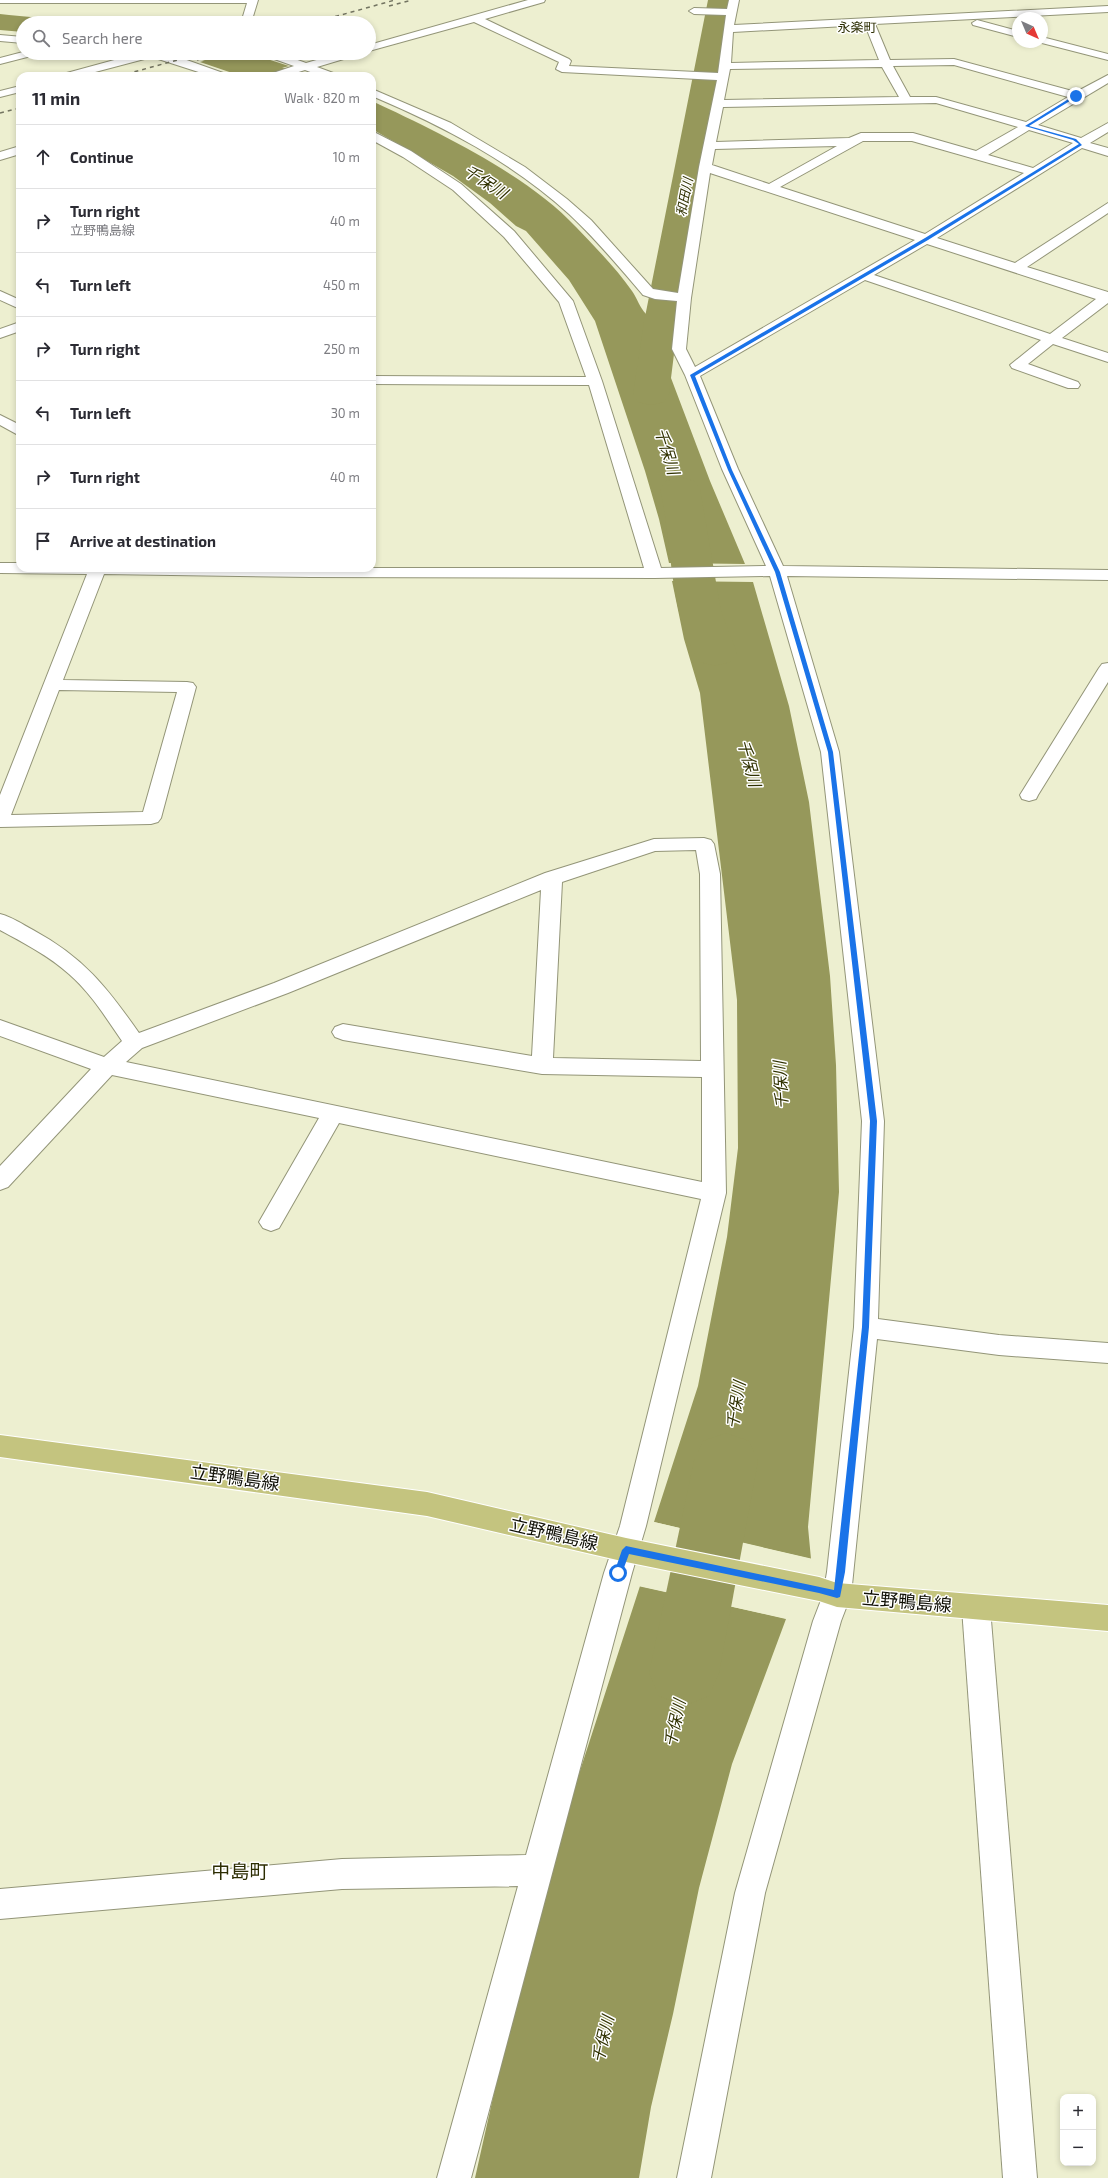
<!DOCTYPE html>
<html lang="en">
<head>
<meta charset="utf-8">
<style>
	:root { --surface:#fff; --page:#f2f2f3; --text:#2b2b33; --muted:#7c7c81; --line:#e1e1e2 }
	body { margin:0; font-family:"Exo 2","Noto Sans JP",sans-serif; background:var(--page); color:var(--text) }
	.controls { position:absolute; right:12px; bottom:12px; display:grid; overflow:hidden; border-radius:8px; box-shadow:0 2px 6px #0003 }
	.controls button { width:36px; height:36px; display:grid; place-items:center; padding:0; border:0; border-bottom:1px solid var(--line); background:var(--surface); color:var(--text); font:20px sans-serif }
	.compass { position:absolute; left:1012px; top:12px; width:36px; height:36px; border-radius:50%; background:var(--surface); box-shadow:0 2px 6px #0003; rotate:136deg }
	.stop { position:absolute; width:12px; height:12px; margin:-9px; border:3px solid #1a73e8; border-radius:50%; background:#fff }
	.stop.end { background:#1a73e8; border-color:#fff; box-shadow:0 1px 4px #0008 }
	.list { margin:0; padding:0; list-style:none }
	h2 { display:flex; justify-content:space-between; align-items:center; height:52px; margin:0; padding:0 16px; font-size:17px }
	h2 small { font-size:13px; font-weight:400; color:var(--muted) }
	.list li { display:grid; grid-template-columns:26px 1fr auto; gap:12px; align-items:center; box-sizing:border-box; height:64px; padding:0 16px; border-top:1px solid var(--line) }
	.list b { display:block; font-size:15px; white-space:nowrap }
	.list p { margin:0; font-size:13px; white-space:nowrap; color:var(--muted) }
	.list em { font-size:13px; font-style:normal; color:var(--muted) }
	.icon { flex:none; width:22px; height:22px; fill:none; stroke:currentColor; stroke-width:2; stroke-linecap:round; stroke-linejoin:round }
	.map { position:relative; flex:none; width:1108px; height:2178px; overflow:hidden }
	.search { position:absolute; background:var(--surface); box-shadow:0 2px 6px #0003; left:16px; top:16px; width:360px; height:44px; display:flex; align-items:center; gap:10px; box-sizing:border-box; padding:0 14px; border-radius:22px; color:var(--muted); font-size:15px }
	.panel { position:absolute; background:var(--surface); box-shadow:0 2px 6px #0003; left:16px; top:72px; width:360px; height:500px; border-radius:12px }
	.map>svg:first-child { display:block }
	.water { fill:#96985b }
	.pier { fill:#edefd0 }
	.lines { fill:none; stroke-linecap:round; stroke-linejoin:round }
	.river { fill:#96985b; fill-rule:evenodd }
	.minor-casing { stroke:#939578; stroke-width:2 }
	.major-casing { stroke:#fff; stroke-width:2 }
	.minor { fill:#fff; fill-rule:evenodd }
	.major { fill:#c4c47f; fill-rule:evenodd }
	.rail { stroke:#737461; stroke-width:1.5; stroke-dasharray:4 4; stroke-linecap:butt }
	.route { fill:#1a73e8 }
	.labels { text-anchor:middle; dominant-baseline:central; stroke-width:3; stroke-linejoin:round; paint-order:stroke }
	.far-neighbourhood-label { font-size:13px; fill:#2c2d02; stroke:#fff }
	.far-water-label { font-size:13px; font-style:italic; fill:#303100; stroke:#fff }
	.water-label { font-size:16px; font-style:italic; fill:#303100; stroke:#fff }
	.near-street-label { font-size:18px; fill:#101006; stroke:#fff }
	.near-neighbourhood-label { font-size:19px; fill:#2c2d02; stroke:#fff }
</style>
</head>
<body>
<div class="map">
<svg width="1108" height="2178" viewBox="0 0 1108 2178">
	<rect width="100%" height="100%" fill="#edefd0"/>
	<g class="water">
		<path d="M0 14 9 15 95 23H23V32L0 30Z"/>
		<path d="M231 53H249L289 66 254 76H241L200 62Z"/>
		<path d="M372 101C436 131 528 175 576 227 595 247 616 268 632 291 637 298 640 308 646 314 649 318 653 317 657 318L658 334 668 359 662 360 671 378 710 481 745 564 669 563 659 519 645 471 595 321 569 280 526 231 516 226 490 203 453 176 372 129Z"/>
		<path d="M672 581 753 582 789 706 809 802 830 976 836 1065 839 1192 808 1527 811 1559 654 1522 698 1386 727 1237 738 1148 737 1000 700 693 684 639Z"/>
		<path d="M640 1586 786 1619 732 1764 699 1888 673 2014 651 2107 639 2178H475L526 1950 576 1783Z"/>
	</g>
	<g class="pier">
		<path d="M654 1522 813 1559 810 1561 653 1524Z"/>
		<path d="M639 1584 786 1617 788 1619 638 1586Z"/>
	</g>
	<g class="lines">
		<g class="river">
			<path d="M708 0H734L678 322 669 394 664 402 651 405 638 402 633 394 644 322Z"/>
			<path d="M195 53H237L289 70 293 76H251L199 59Z"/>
			<path d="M680 477 694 481 700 489 721 611 737 653 730 662 715 666 700 662C668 616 673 543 660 489L666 481Z"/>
			<path d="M726 1433 749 1441 758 1461 719 1673 709 1696 684 1706 659 1696 649 1673 694 1461 703 1441Z"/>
		</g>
		<g class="minor-casing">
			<g id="minor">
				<path d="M0 0H258L251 23H241L247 3H0Z"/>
				<path d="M528 0H545L544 2 485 19 569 59 571 61 569 66 718 73 726 15 694 14 689 11 694 8 727 9 729 0H739L734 25 1108 6V12L875 24 890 60 954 59 1076 92 1108 75V83L1038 125 1081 138 1108 123V132L1090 143 1108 148V156L1082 148 937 238 1015 263 1108 203V213L1027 267 1108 292V303L1062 338 1108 353V362L1053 344 1028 364 1078 382 1080 385 1078 388H1068L1012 368 1010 365 1041 340 865 280 700 376 738 469 783 566 1108 570V580L787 576 839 752 884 1121 878 1319 999 1335 1108 1343V1363L999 1355 877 1339 851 1595 841 1621 765 1893 711 2178H677L735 1893 813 1621 823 1595 827 1572 854 1327 862 1121 821 752 770 576 654 578 311 577 104 574 63 680 187 682 193 683 196 687 161 818 158 822 151 824 0 827V795L87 574 0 573V563H20V568H644L589 385 372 384V376L586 377 559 302 504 237 453 190 403 157 372 140V131L411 151 461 184 514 231 573 301 602 381 661 568 766 566 722 469 685 375 672 349 677 301 655 299 643 295C619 267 596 239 569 214 512 162 443 126 372 96V89L451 123 525 167 567 199 591 220 653 289 678 293 699 167 717 80 562 72 556 69 559 62 474 22 369 51V45ZM865 25 879 60 731 63 733 32ZM954 65 1068 97 1026 122 936 97H910L893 66ZM882 67 899 97 724 100 730 69ZM936 103 1018 127 976 151 913 133H861L849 138 716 142 723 107ZM1029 130 1073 143 1033 168 988 155ZM863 141H912L1024 173 925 234 780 187ZM837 146 769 184 712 165 715 149ZM710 173 915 240 695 367 686 349 691 298ZM927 244 1096 299 1050 334 874 275ZM59 690 177 692 143 812 11 815Z"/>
				<path d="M977 20 1018 31V37L973 25 972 23Z"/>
				<path d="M0 35 23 37V43L0 41Z"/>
				<path d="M1042 37 1108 54V60L1038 42H1042Z"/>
				<path d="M23 52 37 53 35 55 0 64V58Z"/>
				<path d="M140 53H167L226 74 228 76H211L152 57 80 76H61L63 74Z"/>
				<path d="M261 53H278L306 63 341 53H359L357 55 317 67 336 74 338 76H321L305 70 286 76H268L270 74 294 66 263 55Z"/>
				<path d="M20 86V92L0 97V91Z"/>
				<path d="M20 146V154L0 160V152Z"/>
				<path d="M0 291 20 300V309L0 300Z"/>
				<path d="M20 322V331L0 338V329Z"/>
				<path d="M0 415 20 425V436L0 425Z"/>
				<path d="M1108 663V682L1038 795 1036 799 1029 801 1022 799 1020 795 1099 668 1102 664Z"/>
				<path d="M704 838 711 840 714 844 720 874 726 1193 646 1526 632 1573 471 2178H437L518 1886 342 1889 0 1919V1889L342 1859 526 1855 604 1573 620 1526 701 1199 339 1123 279 1228 271 1231 263 1228 259 1222 319 1118 112 1075 8 1187 0 1190V1166L91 1069 0 1036V1020L104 1057 122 1041C106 1018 91 993 69 974 49 956 24 943 0 930V914C12 917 22 924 33 930 84 958 106 986 139 1033L274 983 545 873 654 839ZM696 850 700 874 701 1061 553 1058 562 882 655 851ZM541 890 532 1056 343 1024 335 1027 332 1032 335 1037 343 1040 542 1074 702 1077V1182L126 1062 142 1048 288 993Z"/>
				<path d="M976 1595 986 1599 990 1608 1037 2178H1003L962 1608 966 1599Z"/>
			</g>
		</g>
		<g class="major-casing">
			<path id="major" d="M0 1435 427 1492 626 1538 819 1577 837 1583 1108 1605V1631L837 1607 819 1601 626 1562 427 1516 0 1457Z"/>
		</g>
		<use href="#minor" class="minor"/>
		<use href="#major" class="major"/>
		<g class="rail">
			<path d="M389 6 412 0"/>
			<path d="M312 23 395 0"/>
			<path d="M197 60 221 53"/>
			<path d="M119 76 203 53"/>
			<path d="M0 113 20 108"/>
		</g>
	</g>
	<path class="route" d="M1075 95 1078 96 1029 126 1076 139 1082 145 928 240 695 376 732 470 780 572 833 752 877 1121 869 1327 845 1572 840 1597 837 1598 819 1593 629 1554 622 1573 618 1577 614 1573 622 1550 626 1546 834 1590 862 1327 870 1121 828 752 775 572 728 470 690 375 925 238 1079 144 1073 140 1025 126Z"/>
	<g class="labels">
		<g class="far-neighbourhood-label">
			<text x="857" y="27">永楽町</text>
		</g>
		<g class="far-water-label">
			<text transform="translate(684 197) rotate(-79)">和田川</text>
		</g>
		<g class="water-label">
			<text transform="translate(486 181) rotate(33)">千保川</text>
			<text transform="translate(668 451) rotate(73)">千保川</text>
			<text transform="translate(750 763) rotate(75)">千保川</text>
			<text transform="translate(780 1085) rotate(-93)">千保川</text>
			<text transform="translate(735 1405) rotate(-81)">千保川</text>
			<text transform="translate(674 1723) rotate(-78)">千保川</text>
			<text transform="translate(602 2039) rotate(-77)">千保川</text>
		</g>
		<g class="near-street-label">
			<text transform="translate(235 1477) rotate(8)">立野鴨島線</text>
			<text transform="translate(554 1533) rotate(13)">立野鴨島線</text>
			<text transform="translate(907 1601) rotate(5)">立野鴨島線</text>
		</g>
		<g class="near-neighbourhood-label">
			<text x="240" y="1870">中島町</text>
		</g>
	</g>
</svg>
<div class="controls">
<button>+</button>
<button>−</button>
</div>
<svg class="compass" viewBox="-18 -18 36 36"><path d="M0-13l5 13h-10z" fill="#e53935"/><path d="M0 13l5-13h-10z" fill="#7c7c81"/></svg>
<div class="stop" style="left:618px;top:1573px"></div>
<div class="stop end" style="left:1076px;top:96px"></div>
<div class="search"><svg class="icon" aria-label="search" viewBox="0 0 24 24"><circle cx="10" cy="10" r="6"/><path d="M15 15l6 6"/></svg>Search here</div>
<section class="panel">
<h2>11 min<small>Walk · 820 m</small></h2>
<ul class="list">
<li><svg class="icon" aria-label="ahead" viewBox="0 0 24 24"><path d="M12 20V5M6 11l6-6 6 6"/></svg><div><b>Continue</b></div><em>10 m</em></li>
<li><svg class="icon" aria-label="right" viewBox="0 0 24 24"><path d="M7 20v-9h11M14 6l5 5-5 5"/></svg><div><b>Turn right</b><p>立野鴨島線</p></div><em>40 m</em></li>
<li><svg class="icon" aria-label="left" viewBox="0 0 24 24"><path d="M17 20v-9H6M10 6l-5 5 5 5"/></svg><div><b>Turn left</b></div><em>450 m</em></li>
<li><svg class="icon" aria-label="right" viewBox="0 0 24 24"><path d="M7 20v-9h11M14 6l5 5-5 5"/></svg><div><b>Turn right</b></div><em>250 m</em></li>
<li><svg class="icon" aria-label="left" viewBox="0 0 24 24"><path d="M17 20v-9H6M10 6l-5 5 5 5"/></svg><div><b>Turn left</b></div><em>30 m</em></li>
<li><svg class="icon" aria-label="right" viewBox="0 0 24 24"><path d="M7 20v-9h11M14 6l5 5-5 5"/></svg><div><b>Turn right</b></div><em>40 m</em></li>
<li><svg class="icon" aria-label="arrive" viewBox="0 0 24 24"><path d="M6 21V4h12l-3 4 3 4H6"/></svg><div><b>Arrive at destination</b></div></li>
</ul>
</section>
</div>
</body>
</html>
